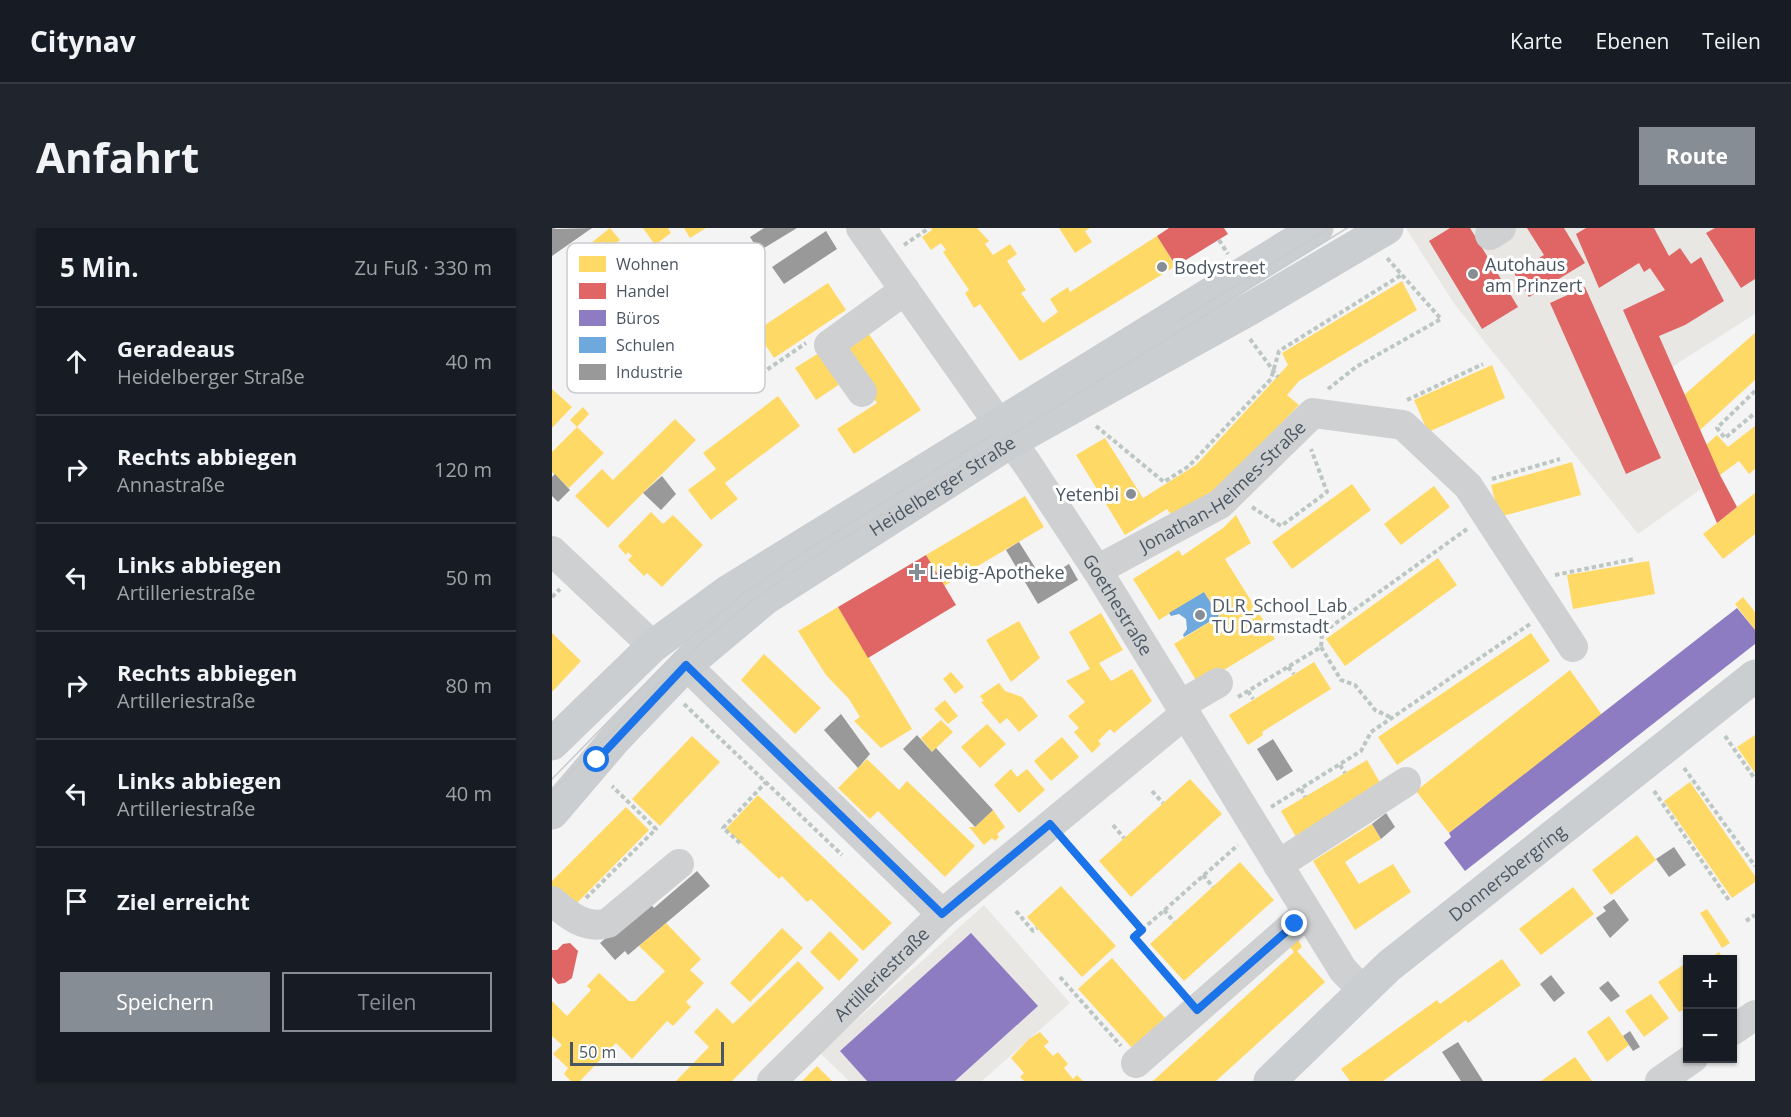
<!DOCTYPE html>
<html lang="de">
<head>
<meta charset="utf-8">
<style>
	:root { --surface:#171b24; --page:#20242c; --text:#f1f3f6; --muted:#9ea1a6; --line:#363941; --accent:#868d94 }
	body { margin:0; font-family:"Open Sans",sans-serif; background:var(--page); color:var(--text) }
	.controls { position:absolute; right:18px; bottom:18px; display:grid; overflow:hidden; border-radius:0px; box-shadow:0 2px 4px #0004 }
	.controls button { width:54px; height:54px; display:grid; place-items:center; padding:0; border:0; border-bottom:2px solid var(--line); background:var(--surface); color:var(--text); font:30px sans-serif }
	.scale { position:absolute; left:18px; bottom:15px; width:154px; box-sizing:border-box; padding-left:6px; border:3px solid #4a5661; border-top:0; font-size:16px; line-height:21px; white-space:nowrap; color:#4a5661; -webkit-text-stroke:4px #fff; paint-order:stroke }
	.stop { position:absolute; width:18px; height:18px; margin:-14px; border:4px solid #1a73e8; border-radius:50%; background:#fff }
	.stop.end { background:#1a73e8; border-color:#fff; box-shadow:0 2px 6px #0008 }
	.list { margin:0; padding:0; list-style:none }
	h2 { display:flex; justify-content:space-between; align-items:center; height:78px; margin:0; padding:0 24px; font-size:26px }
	h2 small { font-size:20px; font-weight:400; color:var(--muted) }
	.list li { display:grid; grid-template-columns:39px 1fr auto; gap:18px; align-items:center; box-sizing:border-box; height:108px; padding:0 24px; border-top:2px solid var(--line) }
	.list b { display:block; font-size:22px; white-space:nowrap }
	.list p { margin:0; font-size:20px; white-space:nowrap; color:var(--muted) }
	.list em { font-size:20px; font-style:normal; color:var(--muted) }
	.actions { display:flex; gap:12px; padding:18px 24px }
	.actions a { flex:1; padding:14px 0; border:2px solid var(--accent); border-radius:0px; text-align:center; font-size:21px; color:var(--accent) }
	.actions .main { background:var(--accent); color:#fff }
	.icon { flex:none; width:33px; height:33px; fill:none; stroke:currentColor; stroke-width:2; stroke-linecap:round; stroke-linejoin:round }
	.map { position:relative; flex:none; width:1203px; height:853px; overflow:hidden; border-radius:0px }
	header { display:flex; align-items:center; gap:36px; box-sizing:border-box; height:84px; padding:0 30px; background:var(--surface); border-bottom:2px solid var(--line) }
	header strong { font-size:28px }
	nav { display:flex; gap:33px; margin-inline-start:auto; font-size:21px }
	.intro { display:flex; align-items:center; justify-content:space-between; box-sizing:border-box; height:144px; padding:0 36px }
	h1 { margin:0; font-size:42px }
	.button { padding:15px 27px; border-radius:0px; background:var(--accent); color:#fff; font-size:21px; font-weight:700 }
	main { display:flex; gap:36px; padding:0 36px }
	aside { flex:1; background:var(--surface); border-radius:0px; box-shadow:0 2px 4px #0004 }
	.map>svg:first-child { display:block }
	.commercial { fill:#e8e7e3 }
	.homes { fill:#ffd966 }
	.shops { fill:#e06666 }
	.offices { fill:#8e7cc3 }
	.schools { fill:#6fa8dc }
	.industry { fill:#999 }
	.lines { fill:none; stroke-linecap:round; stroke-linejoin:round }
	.path { stroke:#bcc7c4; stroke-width:4; stroke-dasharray:4.5 3; stroke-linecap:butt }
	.minor { stroke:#ced0d2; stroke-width:30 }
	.major { stroke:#caced1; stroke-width:33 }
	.tram { stroke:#c9cacc; stroke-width:1.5 }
	.route { stroke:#1a73e8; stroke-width:8 }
	.poi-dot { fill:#868d94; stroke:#fff; stroke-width:2 }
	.labels { text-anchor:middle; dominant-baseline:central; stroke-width:6; stroke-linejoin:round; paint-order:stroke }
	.poi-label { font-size:18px; fill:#4a5661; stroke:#fff; text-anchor:start }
	.street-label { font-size:18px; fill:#4a5661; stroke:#fff }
	.key { fill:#fff; stroke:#c9ccd0; stroke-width:1.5 }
	.key-label { font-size:16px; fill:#4a5661 }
</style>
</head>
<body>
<header>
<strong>Citynav</strong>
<nav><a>Karte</a><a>Ebenen</a><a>Teilen</a></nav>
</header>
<div class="intro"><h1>Anfahrt</h1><a class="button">Route</a></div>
<main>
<aside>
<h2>5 Min.<small>Zu Fuß · 330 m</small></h2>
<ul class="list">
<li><svg class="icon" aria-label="ahead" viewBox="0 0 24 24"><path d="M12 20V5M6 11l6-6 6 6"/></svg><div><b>Geradeaus</b><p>Heidelberger Straße</p></div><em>40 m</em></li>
<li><svg class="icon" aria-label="right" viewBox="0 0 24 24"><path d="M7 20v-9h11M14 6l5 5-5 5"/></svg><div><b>Rechts abbiegen</b><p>Annastraße</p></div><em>120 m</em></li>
<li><svg class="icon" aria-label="left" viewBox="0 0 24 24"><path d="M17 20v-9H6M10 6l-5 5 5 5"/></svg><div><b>Links abbiegen</b><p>Artilleriestraße</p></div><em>50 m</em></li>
<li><svg class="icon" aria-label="right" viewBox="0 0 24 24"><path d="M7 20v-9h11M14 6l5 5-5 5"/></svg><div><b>Rechts abbiegen</b><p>Artilleriestraße</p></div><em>80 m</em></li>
<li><svg class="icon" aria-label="left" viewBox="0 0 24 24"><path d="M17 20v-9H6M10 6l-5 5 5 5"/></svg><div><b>Links abbiegen</b><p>Artilleriestraße</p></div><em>40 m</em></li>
<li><svg class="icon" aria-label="arrive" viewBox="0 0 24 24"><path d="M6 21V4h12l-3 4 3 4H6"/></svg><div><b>Ziel erreicht</b></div></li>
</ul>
<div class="actions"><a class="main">Speichern</a><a>Teilen</a></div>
</aside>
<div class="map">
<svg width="1203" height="853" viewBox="0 0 1203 853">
	<rect width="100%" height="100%" fill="#f4f4f4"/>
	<g class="commercial">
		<path d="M854 0H1203V86L1101 151 1149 261 1086 306 901 74Z"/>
		<path d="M432 677 518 775 430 853H297L268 825Z"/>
	</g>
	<g class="homes">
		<path d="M58 0 68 12 58 20 69 33 51 47 40 33 30 42 20 30Z"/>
		<path d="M91 0H116L119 5 103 17Z"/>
		<path d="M132 0H154L138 10Z"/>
		<path d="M379 0H425L437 13 433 16 441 27 458 16 465 26 455 33 474 62 469 65 491 95 506 84 498 71 516 59 518 64 605 8 624 38 468 133 428 76 422 80 413 65 417 62 391 24 394 22 389 15 379 22 370 9 380 2Z"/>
		<path d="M507 0H538L533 3 540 14 523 25Z"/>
		<path d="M122 14 195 113 168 133 95 35Z"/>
		<path d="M850 53 865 82 747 153 735 167 747 177 659 268 622 291 615 281 573 307 524 227 553 210 591 270 644 237 736 137 730 125Z"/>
		<path d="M276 55 294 82 222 130 204 103Z"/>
		<path d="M312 99 369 182 302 226 285 201 325 175 285 117Z"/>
		<path d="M1203 105V152L1148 202 1132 167Z"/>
		<path d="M270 123 291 154 264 172 243 140Z"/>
		<path d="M940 137 953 170 876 204 862 172Z"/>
		<path d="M0 161 20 179 0 200Z"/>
		<path d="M226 168 248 198 173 255 186 271 159 292 136 262 164 241 151 225Z"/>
		<path d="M31 179 37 186 25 199 18 192Z"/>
		<path d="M123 191 144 212 56 300 23 268 50 241 61 252Z"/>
		<path d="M1203 198V241L1197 246 1187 233 1168 247 1154 217 1165 207 1176 219Z"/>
		<path d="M25 199 52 225 17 260 0 244V224Z"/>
		<path d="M1020 234 1029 267 947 289 939 257Z"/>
		<path d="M800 256 819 282 740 341 720 314Z"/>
		<path d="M882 258 898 279 849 317 832 296Z"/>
		<path d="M1203 265V306L1171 331 1151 306Z"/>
		<path d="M473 268 492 299 392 358 374 327Z"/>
		<path d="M99 284 111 296 121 287 151 317 110 359 95 345 92 348 76 332 80 328 76 324 74 327 66 318Z"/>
		<path d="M684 287 699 315 673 331 723 411 647 457 622 416 667 388 652 364 607 392 581 351 627 322 630 328 671 300Z"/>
		<path d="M886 330 905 357 793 438 774 411Z"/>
		<path d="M1097 333 1103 366 1021 381 1015 347Z"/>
		<path d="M1191 369 1203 384V402L1183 376Z"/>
		<path d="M286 379 360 501 329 520 302 493 308 489 297 471 274 447 246 403Z"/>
		<path d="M549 385 571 422 547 435 559 453 580 441 600 473 562 505 558 501 546 513 549 516 540 525 522 504 527 500 516 488 533 474 514 453 538 441 517 404Z"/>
		<path d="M467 393 488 430 459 454 434 412Z"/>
		<path d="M0 405 29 433 0 464Z"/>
		<path d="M979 405 998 433 845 537 826 509Z"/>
		<path d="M212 426 269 480 243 506 189 452Z"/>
		<path d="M762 434 779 461 710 504 711 507 696 517 677 487Z"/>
		<path d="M1018 442 1050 487 897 605 864 563Z"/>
		<path d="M399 444 412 459 403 466 391 451Z"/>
		<path d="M447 455 453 463 470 469 486 488 467 504 455 490 448 496 429 474 432 473 428 468Z"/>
		<path d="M393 472 406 488 396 496 382 481Z"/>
		<path d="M389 492 401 504 380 524 369 510Z"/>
		<path d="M435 496 454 516 428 540 409 519Z"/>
		<path d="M1203 507V545L1185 519Z"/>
		<path d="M140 508 168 534 108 598 80 571Z"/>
		<path d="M510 509 527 529 499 553 482 533Z"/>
		<path d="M315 531 347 562 355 553 423 618 393 649 326 583 318 591 286 560Z"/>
		<path d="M815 532 831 560 747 614 729 583Z"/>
		<path d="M459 541 465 549 475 541 493 562 467 585 442 557Z"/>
		<path d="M638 551 670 586 579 669 547 633Z"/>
		<path d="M1138 554 1203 648V654L1180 670 1112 573Z"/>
		<path d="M206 567 340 695 311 723 259 671 255 674 230 648 227 651 174 601Z"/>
		<path d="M74 579 97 602 18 682 0 664V653Z"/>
		<path d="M441 582 453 599 445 606 447 609 443 613 440 610 432 617 417 599H423Z"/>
		<path d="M820 596 829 611 793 634 807 656 841 636 859 664 803 702 761 633Z"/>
		<path d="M1085 607 1104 632 1059 667 1040 642Z"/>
		<path d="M688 634 722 672 632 753 598 716Z"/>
		<path d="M509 658 564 718 530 749 475 689Z"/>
		<path d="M1021 659 1042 686 989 727 967 701Z"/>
		<path d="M1155 681 1178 715 1170 720 1148 685Z"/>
		<path d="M114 695 149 731 138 742 152 755 134 774 139 779 121 798 115 793 80 831 64 815 28 853H19L12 846 16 840 1 826 10 817 0 808V773L15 788 39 762 35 758 47 745 77 773H83L113 743 87 718Z"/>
		<path d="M230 700 251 720 198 774 178 755Z"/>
		<path d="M278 703 307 732 287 753 258 724Z"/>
		<path d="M744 708 750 719 745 723 773 754 664 853H601L742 724 734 714Z"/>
		<path d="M1167 724 1172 732H1156Z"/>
		<path d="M560 730 613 790 580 820 526 761Z"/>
		<path d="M950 731 969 757 916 795 914 792 831 853H798L789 841 885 772 888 776Z"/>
		<path d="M246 733 272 760 180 853H124L157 819 142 804 165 780 181 796Z"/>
		<path d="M1134 735 1136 779 1127 784 1106 754Z"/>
		<path d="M1099 766 1117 790 1092 809 1073 783Z"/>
		<path d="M1057 788 1077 817 1055 834 1035 804Z"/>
		<path d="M488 804 497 814 492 818 501 828 506 824 516 836 512 840 521 851 525 847 531 853H472L468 849 472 845 459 830 477 811Z"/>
		<path d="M1023 829 1040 853H989Z"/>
		<path d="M265 838 280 853H250Z"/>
	</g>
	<g class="shops">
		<path d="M617 0H672L676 6 624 38 605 8Z"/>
		<path d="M898 0H918L966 79 930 101 877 13Z"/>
		<path d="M975 0H1012L1033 35 977 69 962 45 992 27Z"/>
		<path d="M1034 0H1102L1117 28 1128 20 1139 36 1149 29 1172 73 1133 97 1107 108 1168 247 1185 279 1165 295 1071 82 1113 62 1098 40 1092 44 1087 35 1047 60 1024 6Z"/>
		<path d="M1163 0H1203V51L1189 60 1154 5Z"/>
		<path d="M1033 59 1109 230 1074 246 998 75Z"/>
		<path d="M374 327 404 377 316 430 286 379Z"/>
		<path d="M18 715 26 723 20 750 13 755 6 756 0 749V722H5L11 716Z"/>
	</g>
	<g class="offices">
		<path d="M1185 380 1203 402V416L913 643 892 615 899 609 897 605Z"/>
		<path d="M419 705 486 778 403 853H315L288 823Z"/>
	</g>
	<path class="schools" d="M652 364 667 388 632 409 631 407 635 401 634 391 627 386 619 388 617 385Z"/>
	<g class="industry">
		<path d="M0 0 5 1 40 0 0 28Z"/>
		<path d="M212 0H245L207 23 198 9Z"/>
		<path d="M274 3 285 21 232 56 220 39Z"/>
		<path d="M3 246 18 262 6 274 0 268V249Z"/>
		<path d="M110 248 124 266 109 282 91 265Z"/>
		<path d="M467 314 491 352 517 336 526 352 486 376 454 322Z"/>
		<path d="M289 486 318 526 306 540 272 502Z"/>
		<path d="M365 507 380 524 384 520 441 582 423 599 351 521Z"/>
		<path d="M721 511 741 543 725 553 705 521Z"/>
		<path d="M834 585 843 599 829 611 820 596Z"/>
		<path d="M1122 619 1134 637 1117 649 1104 631Z"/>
		<path d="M145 643 158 658 76 727 73 723 63 732 48 715 97 674 102 680Z"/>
		<path d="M1062 671 1077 692 1058 710 1044 690 1054 683 1051 679Z"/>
		<path d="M999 747 1013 765 1002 774 988 756Z"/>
		<path d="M1056 753 1068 768 1059 774 1047 760Z"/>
		<path d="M1078 803 1088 819 1081 823 1071 808Z"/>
		<path d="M906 814 931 853H909L890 824Z"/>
	</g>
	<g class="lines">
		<g class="path">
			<path d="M667 12 676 26"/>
			<path d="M352 17 377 0"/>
			<path d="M698 111 726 149"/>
			<path d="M203 150 254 115"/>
			<path d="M776 161 804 139 889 91 835 30"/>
			<path d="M1203 163 1165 200 1173 210 1203 185"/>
			<path d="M855 172 931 136"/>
			<path d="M544 198 612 254 637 238 719 151 727 123 851 46"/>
			<path d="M940 251 1008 231"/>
			<path d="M700 279 729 298 775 264 759 221"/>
			<path d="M1003 347 1082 331"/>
			<path d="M0 369 8 361"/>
			<path d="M769 419 789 452 803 457 823 482 840 490"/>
			<path d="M736 439 742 446"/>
			<path d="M696 463 701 471"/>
			<path d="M686 469 769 419 770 405 915 301"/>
			<path d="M132 476 290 627"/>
			<path d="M1173 508 1203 551"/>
			<path d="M788 537 793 545"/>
			<path d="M1132 540 1203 638"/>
			<path d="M749 561 753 569"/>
			<path d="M600 563 611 575"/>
			<path d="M1102 563 1178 674"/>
			<path d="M719 579 809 523 819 504 978 396"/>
			<path d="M561 597 572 610"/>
			<path d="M513 614 590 702"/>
			<path d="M188 615 171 600 214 554"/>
			<path d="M651 647 661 659"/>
			<path d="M34 670 104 601 60 558"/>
			<path d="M612 682 622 694"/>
			<path d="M464 683 481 703 485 700"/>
			<path d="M1194 693 1203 687"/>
			<path d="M508 749 569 818"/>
			<path d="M629 763 582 709 686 617"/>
		</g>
		<g class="minor">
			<path id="s1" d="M309 0 476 237 545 342 791 742 810 762"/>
			<path d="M938 7 949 0"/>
			<path d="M310 164 277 117 353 62"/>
			<path d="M0 323 101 418"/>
			<path id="s2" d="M545 342 668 276 761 185 851 197 916 258 1021 419"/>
			<path d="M134 437 390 686"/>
			<path d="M628 477 666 455"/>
			<path d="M726 637 854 554"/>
			<path d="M0 673C16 687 34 702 56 695L127 636"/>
			<path d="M1180 803 1203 787"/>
			<path d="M584 835 755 685"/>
			<path id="s3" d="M220 853 390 686 633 486"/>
			<path d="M1108 853 1141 830"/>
		</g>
		<g class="major">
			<path d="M0 516 101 418 175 364 765 0"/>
			<path id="s4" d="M0 585 64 510 134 437 214 370 460 213 701 79 835 0"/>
			<path id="s5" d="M718 853 837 738 1203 448"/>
		</g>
		<g class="tram">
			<path d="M624 94 778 0"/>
			<path d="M0 551 130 418 188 368 250 325 440 207"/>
			<path d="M0 564 133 429 198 374 279 318 795 0"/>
		</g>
	</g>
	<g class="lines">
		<path class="route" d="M45 532 134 437 390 686 498 596 590 702 582 709 645 782 743 696"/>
	</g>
	<g class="poi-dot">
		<circle cx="610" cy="39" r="6"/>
		<circle cx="921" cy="46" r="6"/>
		<circle cx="579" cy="266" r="6"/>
		<path d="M362 335h6v6h6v6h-6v6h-6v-6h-6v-6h6z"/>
		<circle cx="648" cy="387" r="6"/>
	</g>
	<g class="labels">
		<g class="poi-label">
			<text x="933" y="36">Autohaus<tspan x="933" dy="21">am Prinzert</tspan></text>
			<text x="622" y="39">Bodystreet</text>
			<text x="567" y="266" text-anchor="end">Yetenbi</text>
			<text x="377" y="344">Liebig-Apotheke</text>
			<text x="660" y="377">DLR_School_Lab<tspan x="660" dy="21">TU Darmstadt</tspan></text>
		</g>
		<g class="street-label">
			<text stroke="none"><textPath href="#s2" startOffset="152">Jonathan-Heimes-Straße</textPath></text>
			<text stroke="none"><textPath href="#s4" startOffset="513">Heidelberger Straße</textPath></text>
			<text stroke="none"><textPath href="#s1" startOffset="456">Goethestraße</textPath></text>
			<text stroke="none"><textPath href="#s5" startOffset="316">Donnersbergring</textPath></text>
			<text stroke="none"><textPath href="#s3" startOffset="153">Artilleriestraße</textPath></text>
		</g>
	</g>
	<rect x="15" y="15" width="198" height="150" rx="9" class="key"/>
	<rect x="27" y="28" width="27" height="16" fill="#ffd966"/>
	<rect x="27" y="55" width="27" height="16" fill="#e06666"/>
	<rect x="27" y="82" width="27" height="16" fill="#8e7cc3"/>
	<rect x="27" y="109" width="27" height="16" fill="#6fa8dc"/>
	<rect x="27" y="136" width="27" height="16" fill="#999"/>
	<g class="key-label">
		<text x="64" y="42">Wohnen</text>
		<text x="64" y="69">Handel</text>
		<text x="64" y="96">Büros</text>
		<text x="64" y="123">Schulen</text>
		<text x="64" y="150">Industrie</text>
	</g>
</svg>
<div class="controls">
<button>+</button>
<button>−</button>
</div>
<div class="scale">50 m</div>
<div class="stop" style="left:45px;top:532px"></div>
<div class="stop end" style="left:743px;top:696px"></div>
</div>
</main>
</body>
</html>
